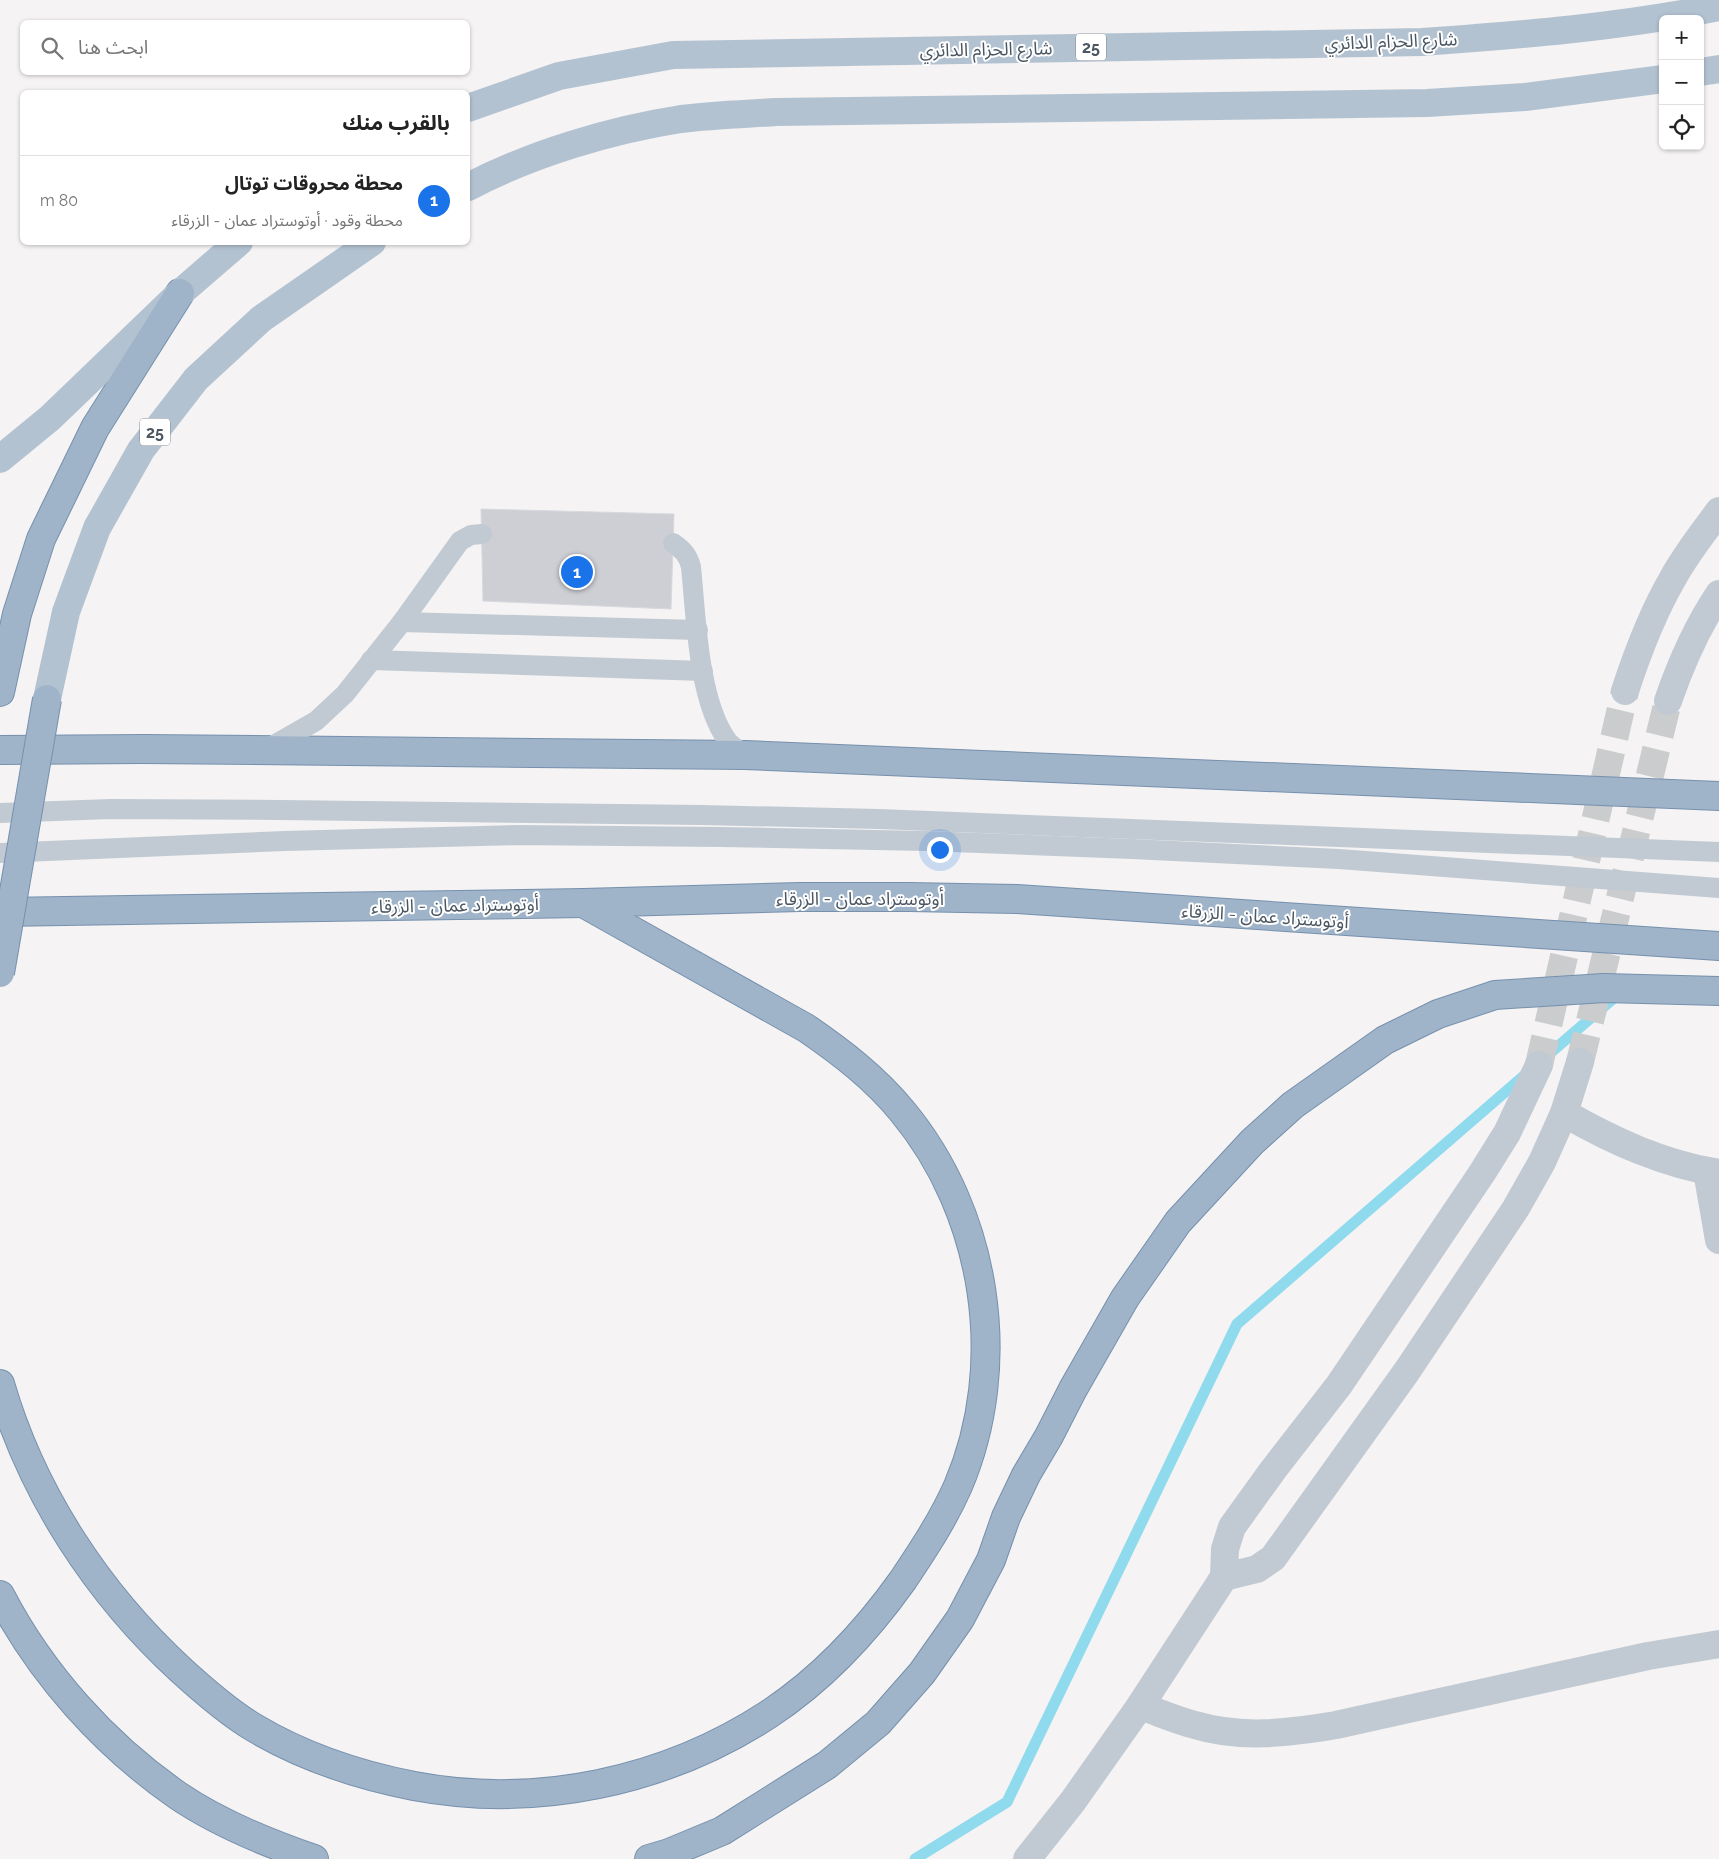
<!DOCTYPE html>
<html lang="ar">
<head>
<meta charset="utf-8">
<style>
	:root { --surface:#fff; --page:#f2f2f2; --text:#222; --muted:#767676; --line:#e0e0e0; --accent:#1a73e8 }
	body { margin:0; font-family:Raleway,"Noto Sans Arabic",sans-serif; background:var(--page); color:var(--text); direction:rtl }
	.controls { position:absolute; right:15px; top:15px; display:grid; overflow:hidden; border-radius:8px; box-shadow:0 1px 4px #0004 }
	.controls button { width:45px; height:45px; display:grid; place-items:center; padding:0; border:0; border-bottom:1px solid var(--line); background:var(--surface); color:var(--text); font:25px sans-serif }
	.you { position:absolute; left:939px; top:849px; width:18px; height:18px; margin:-12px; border:4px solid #fff; border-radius:50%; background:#1a73e8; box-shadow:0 0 0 8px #1a73e833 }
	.badge { display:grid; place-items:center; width:32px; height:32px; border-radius:50%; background:var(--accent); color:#fff; font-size:16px; font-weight:700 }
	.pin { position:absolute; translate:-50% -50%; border:2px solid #fff; box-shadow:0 1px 5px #0006 }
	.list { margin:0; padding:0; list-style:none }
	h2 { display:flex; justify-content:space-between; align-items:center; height:65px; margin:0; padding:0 20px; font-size:21px }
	h2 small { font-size:16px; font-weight:400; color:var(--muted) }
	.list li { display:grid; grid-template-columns:32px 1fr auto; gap:15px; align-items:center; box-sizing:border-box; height:90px; padding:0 20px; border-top:1px solid var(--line) }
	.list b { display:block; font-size:19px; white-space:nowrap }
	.list p { margin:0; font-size:16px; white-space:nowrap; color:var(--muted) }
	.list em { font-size:16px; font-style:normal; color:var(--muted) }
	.icon { flex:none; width:28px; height:28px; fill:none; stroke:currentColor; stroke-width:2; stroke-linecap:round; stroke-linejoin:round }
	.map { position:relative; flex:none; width:1719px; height:1859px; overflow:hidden; direction:ltr }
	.search { position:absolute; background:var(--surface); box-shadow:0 1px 4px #0004; left:20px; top:20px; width:450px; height:55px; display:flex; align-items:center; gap:12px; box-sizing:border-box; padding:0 18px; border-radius:8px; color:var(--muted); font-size:19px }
	.panel { position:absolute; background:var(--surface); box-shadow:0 1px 4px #0004; left:20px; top:90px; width:450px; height:155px; border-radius:8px; direction:rtl }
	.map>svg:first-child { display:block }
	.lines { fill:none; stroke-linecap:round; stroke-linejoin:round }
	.stream { stroke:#90daee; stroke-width:11 }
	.building { fill:#cdcfd5; stroke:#d7d9de }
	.minor-tunnel { stroke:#caccce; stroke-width:28; stroke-dasharray:28 14; stroke-linecap:butt }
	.trunk-casing { stroke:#7690ad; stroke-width:30 }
	.service { stroke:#c1cad2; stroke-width:20 }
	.minor { stroke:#c1cad2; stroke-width:28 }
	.primary { stroke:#b3c2d1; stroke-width:28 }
	.trunk { stroke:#9fb4c9; stroke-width:28 }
	.trunk-bridge-casing { stroke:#7690ad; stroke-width:30; stroke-linecap:butt }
	.trunk-bridge { stroke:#9fb4c9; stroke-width:28 }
	.labels { text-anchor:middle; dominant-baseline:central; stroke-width:4; stroke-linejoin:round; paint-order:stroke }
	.shield { fill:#fff; stroke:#808990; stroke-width:1 }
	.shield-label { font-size:16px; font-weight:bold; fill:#4a5661 }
	.street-label { font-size:18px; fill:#4a5661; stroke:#fff }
</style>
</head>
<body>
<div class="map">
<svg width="1719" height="1859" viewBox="0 0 1719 1859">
	<rect width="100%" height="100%" fill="#f5f3f3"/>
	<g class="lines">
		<path class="stream" d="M915 1859 1007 1802 1237 1324 1615 997"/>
	</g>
	<path class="building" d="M481 509 674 514 671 609 483 601Z"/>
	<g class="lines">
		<g class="minor-tunnel">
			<path d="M1580 1062 1668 701"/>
			<path d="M1539 1065 1625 691"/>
		</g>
		<g class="trunk-casing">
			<g id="trunk">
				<path d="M0 692 17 614 41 539 95 428 180 293"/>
				<path d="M0 750 144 749 745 755 1719 796"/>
				<path d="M0 912 583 903 800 897H909L1017 899 1719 946"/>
				<path d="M0 1384C32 1494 98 1594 182 1671 204 1691 228 1712 253 1727 303 1757 358 1775 414 1786 536 1809 665 1782 769 1714 822 1679 866 1632 903 1580 923 1550 943 1520 958 1486 1010 1364 987 1213 902 1111 875 1078 841 1052 806 1028L583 903"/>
				<path d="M0 1595C41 1674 104 1744 177 1795 218 1823 267 1843 314 1859"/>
				<path d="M649 1859 669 1853 722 1831 827 1765 878 1723 922 1673 960 1619 991 1560 1006 1517 1026 1475 1049 1436 1073 1389 1125 1298 1178 1222 1252 1142 1293 1105 1385 1040 1438 1014 1495 995 1604 988 1719 991"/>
			</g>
		</g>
		<g class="service">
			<path d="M673 543C683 550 688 555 691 567 696 616 698 700 727 740 731 746 739 750 745 755"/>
			<path d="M402 622 698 630"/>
			<path d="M371 660 703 671"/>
			<path d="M267 749 316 721 345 694 402 622 460 541 471 535 482 534"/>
			<path d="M0 813 111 809 280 810 702 815 879 819 1719 852"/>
			<path d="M0 853 284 841 516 835 721 837 926 841 1132 849 1339 859 1719 888"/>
		</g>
		<g class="minor">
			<path d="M1625 691C1638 651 1652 614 1673 578 1686 554 1703 533 1719 511"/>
			<path d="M1668 701C1681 663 1697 627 1719 594"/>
			<path d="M1564 1113C1613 1141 1663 1164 1719 1173"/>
			<path d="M1707 1171 1719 1240"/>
			<path d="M1224 1577 1257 1569 1273 1558 1407 1371 1516 1208 1542 1162 1564 1113 1580 1062"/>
			<path d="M1140 1706C1158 1712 1176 1720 1195 1725 1241 1739 1289 1733 1336 1725L1648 1656 1719 1644"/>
			<path d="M1027 1859 1073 1801 1140 1706 1224 1577 1225 1549 1232 1527 1273 1470 1339 1385 1482 1173 1507 1133 1539 1065"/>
		</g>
		<g class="primary">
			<path d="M1700 72 1719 69"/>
			<path d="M468 108 559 76 673 55 1422 42C1521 35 1621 27 1719 7"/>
			<path d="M468 187C531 154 610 130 681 119 712 115 745 114 776 112L1427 103 1525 97 1663 79"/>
			<path d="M0 459 50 418 180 293 239 242"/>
			<path d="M47 699 66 612 97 528 141 450 196 379 261 319 372 242"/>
		</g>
		<use href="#trunk" class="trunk"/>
		<g class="trunk-bridge-casing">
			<path id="trunk-bridge" d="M0 973 47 699"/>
		</g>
		<use href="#trunk-bridge" class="trunk-bridge"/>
	</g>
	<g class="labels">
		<g class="shield">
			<rect x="1076" y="33.5" width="30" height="27" rx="4"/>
			<rect x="140" y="418.5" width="30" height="27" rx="4"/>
		</g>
		<g class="shield-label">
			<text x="1091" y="47">25</text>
			<text x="155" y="432">25</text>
		</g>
		<g class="street-label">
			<text transform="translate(1391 41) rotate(-2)">شارع الحزام الدائري</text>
			<text transform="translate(986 49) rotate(-1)">شارع الحزام الدائري</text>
			<text x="860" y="898">أوتوستراد عمان - الزرقاء</text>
			<text transform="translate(455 905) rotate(-1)">أوتوستراد عمان - الزرقاء</text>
			<text transform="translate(1265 916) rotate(4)">أوتوستراد عمان - الزرقاء</text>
		</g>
	</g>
</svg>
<div class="controls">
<button>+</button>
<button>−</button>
<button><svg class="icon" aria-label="locate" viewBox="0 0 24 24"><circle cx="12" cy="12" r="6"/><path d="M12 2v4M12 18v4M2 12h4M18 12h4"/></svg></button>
</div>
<div class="you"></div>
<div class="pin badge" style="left:577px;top:572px">1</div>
<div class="search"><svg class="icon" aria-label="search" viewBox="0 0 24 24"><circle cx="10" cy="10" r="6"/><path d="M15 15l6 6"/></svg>ابحث هنا</div>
<section class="panel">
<h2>بالقرب منك<small></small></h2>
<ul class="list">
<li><span class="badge">1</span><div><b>محطة محروقات توتال</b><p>محطة وقود · أوتوستراد عمان - الزرقاء</p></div><em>80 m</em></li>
</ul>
</section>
</div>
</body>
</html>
